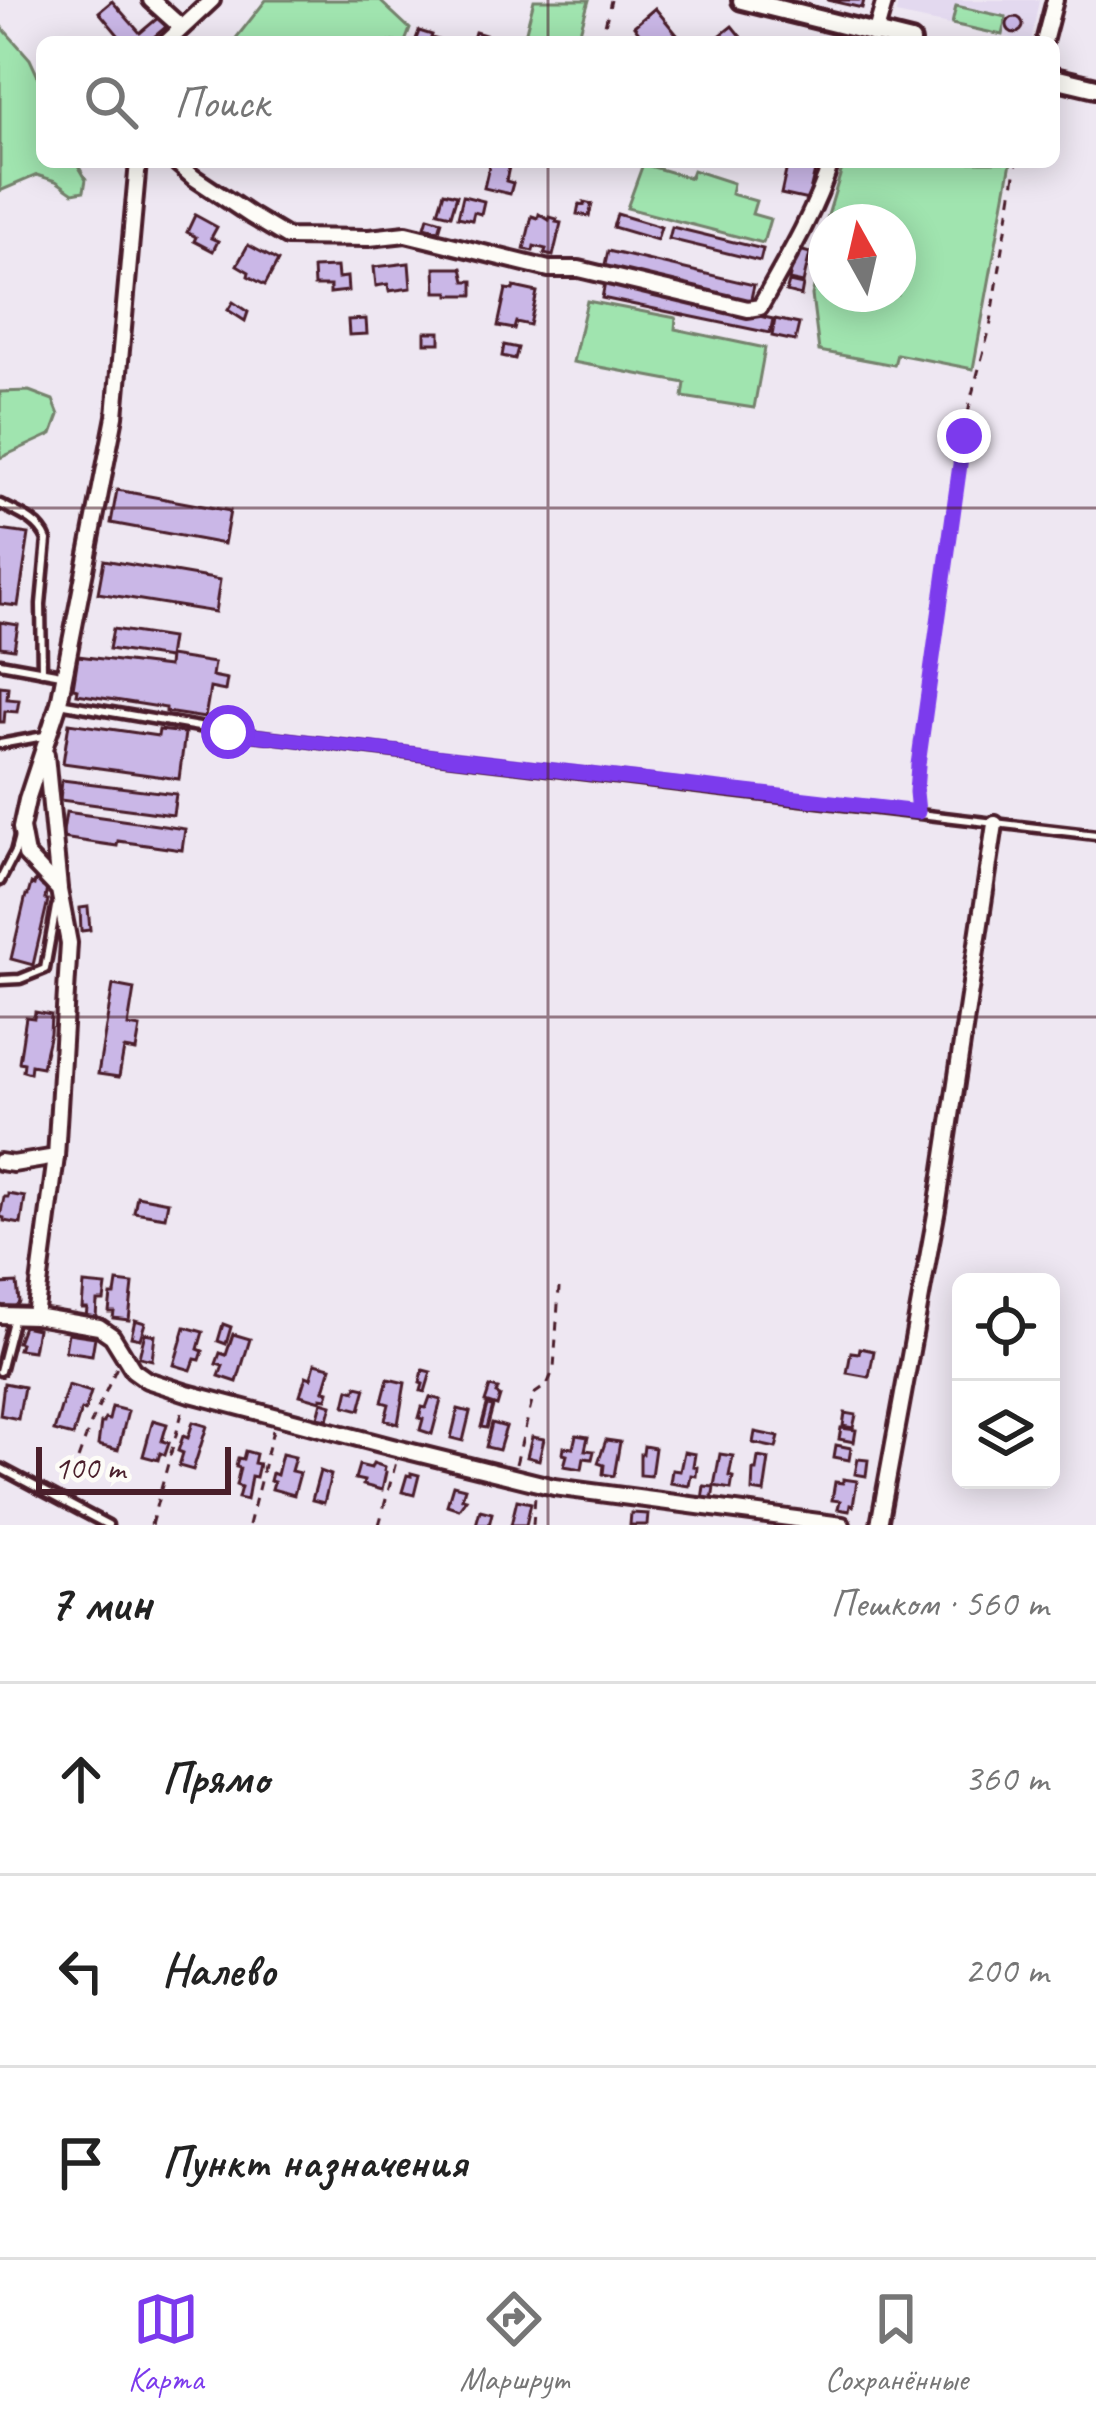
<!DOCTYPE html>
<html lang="ru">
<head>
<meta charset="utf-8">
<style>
	:root { --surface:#fff; --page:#f2f2f2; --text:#222; --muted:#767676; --line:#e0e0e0; --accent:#7c3aed }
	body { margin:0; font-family:Caveat,sans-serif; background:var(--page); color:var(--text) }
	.controls { position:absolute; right:36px; bottom:36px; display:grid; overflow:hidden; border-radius:18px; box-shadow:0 6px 30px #0003 }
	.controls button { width:108px; height:108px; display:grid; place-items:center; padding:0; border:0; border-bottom:3px solid var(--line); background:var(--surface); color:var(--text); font:60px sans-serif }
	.compass { position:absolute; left:808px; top:204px; width:108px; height:108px; border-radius:50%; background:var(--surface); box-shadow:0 6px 30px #0003; rotate:352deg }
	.scale { position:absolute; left:36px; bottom:30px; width:195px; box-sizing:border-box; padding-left:12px; border:6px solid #4a1f2b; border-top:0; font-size:33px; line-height:42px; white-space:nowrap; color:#4a1f2b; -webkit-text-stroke:9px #fdfcf7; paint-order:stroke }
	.stop { position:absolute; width:36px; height:36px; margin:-27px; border:9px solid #7c3aed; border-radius:50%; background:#fff }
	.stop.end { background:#7c3aed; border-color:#fff; box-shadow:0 3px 12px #0008 }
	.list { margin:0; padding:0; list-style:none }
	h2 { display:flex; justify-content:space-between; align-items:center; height:156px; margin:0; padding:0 48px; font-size:51px }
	h2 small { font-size:39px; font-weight:400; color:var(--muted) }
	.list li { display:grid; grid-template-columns:78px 1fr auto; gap:36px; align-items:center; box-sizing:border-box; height:192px; padding:0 48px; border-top:3px solid var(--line) }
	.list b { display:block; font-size:45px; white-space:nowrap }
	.list em { font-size:39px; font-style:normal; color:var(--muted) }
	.icon { flex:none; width:66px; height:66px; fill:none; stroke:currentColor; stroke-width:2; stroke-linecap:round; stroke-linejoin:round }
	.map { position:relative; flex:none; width:1096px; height:1525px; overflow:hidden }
	.search { position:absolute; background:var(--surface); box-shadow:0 6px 30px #0003; left:36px; right:36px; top:36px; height:132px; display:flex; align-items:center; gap:30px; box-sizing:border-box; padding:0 42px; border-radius:18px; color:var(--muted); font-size:45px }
	.sheet { height:732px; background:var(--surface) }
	nav { display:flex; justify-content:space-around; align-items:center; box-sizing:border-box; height:168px; border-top:3px solid var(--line); background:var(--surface); font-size:33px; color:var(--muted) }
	nav a { display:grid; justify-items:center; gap:6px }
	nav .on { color:var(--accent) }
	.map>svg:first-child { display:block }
	.built { fill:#e3d9ef }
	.green { fill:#a0e4af; stroke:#75826d; stroke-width:3 }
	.building { fill:#cab7e7; stroke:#4a1f2b; stroke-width:3 }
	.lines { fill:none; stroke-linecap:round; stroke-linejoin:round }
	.service-casing { stroke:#4a1f2b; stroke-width:15 }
	.minor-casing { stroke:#4a1f2b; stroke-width:22 }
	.tertiary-casing { stroke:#4a1f2b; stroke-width:26 }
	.path { stroke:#4a1f2b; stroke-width:3; stroke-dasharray:9 9; stroke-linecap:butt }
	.service { stroke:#fdfcf7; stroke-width:6 }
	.minor { stroke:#fdfcf7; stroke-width:14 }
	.tertiary { stroke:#fdfcf7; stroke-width:16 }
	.route { stroke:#7c3aed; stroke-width:15 }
	.grid { fill:none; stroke:#4a1f2b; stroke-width:3; stroke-opacity:0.55 }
</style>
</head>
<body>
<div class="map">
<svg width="1096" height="1525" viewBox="0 0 1096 1525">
	<rect width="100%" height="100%" fill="#eee7f2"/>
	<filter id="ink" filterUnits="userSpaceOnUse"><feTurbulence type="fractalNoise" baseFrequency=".00833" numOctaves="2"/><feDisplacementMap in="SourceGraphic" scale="24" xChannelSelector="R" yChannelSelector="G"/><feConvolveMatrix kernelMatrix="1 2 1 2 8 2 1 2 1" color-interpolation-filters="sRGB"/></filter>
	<g filter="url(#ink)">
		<path class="built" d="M898 0H1039L1031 42 896 14Z"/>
		<g class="green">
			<path d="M266 0H379L410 29 405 42H233Z"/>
			<path d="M534 0H589L577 42H523Z"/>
			<path d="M956 6 1006 17 1002 35 952 24Z"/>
			<path d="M0 25 30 59 42 85V162H76L86 179 84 191 73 193 56 181 37 175 0 191Z"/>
			<path d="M844 162H1011L973 369 897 354 894 365 819 351 812 295 823 249 819 246 826 223V294H898V222H826Z"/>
			<path d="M643 164 690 178 693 170 733 183 731 194 756 201 752 214 770 219 763 243 627 208Z"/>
			<path d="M587 301 676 318 675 329 765 348 754 408 683 397 685 383 573 362Z"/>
			<path d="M29 391 53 400 59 415 52 434 0 458V392Z"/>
		</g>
		<g class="building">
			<path d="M827 0H864L862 8Z"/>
			<path d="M112 1 140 33 159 17 166 27 148 42H124L99 12Z"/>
			<path d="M655 8 683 42H647L643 38 634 26Z"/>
			<circle cx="1015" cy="25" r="8"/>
			<path d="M732 26 745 42H712Z"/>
			<path d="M419 31 432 35 431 38 446 42H415Z"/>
			<path d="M475 32 492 37 490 42H472Z"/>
			<path d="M490 162H510L506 181 513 183 510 194 484 188Z"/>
			<path d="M788 162H817L808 200 781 194Z"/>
			<path d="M444 192 457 195 451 215 438 212Z"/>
			<path d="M463 196 484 201 481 214 474 212 472 220 458 217Z"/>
			<path d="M584 202 592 204 589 216 577 214 579 204 584 205Z"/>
			<path d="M539 214 549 220 550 217 557 219 556 222 561 223 553 256 544 254 546 249 534 246 533 251 524 249 532 216 538 218Z"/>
			<path d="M617 214 661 227 657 240 613 227Z"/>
			<path d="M195 215 217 227 211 238 218 241 213 251 194 241 196 237 187 232Z"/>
			<path d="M428 217 442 221 439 231 425 227Z"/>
			<path d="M672 227 763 249 760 261 669 239Z"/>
			<path d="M248 245 278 261 265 285 248 276 249 272 237 265Z"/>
			<path d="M796 249 810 253 803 283 789 280Z"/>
			<path d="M608 251 754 285 750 303 604 269Z"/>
			<path d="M409 263 411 288 389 291 388 284 376 286 374 267Z"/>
			<path d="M337 267 338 278 347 277 348 291 330 293V286H314L313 268Z"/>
			<path d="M435 268H462L465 281H473V295H449V292H436Z"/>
			<path d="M789 282 803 285 801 296 786 292Z"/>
			<path d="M605 283 773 319 770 333 602 298Z"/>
			<path d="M514 287 537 292 530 325 516 322 514 329 498 326 506 289 513 290Z"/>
			<path d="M233 302 248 312 245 321 228 310Z"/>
			<path d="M366 319 367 334 349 335 348 320Z"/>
			<path d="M775 319 799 324 795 341 772 336Z"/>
			<rect x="425" y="332" width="15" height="11"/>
			<path d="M504 345 518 348 515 359 502 356Z"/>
			<path d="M117 490 230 511 224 544 111 523Z"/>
			<path d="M0 530 29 534 18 606 0 604Z"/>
			<path d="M104 560 220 580 215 612 98 593Z"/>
			<path d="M0 622 18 625 14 649 0 647Z"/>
			<path d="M113 629 171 638 168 658 109 649Z"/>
			<path d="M78 656 168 667 169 656 214 663 212 676 227 679 225 691 210 688 205 718 166 712V708L77 694 78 689 73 688Z"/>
			<path d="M0 686 8 687 7 699 19 700 17 712 5 711 4 722H0Z"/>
			<path d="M69 723 158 736 159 730 185 733 179 779 63 763Z"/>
			<path d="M62 780 176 794 173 815 60 800Z"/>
			<path d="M66 812 185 829 182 850 118 841 117 846 62 838Z"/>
			<path d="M35 881 44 883 43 887 47 888 45 899 48 900 33 965 11 959 26 895H28L31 884 34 885Z"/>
			<path d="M88 907 90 930 81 931 80 908Z"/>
			<path d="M113 985 134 989 128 1026 140 1028 136 1051 124 1049 119 1077 98 1074Z"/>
			<path d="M35 1012 51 1015 50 1033 42 1067 31 1065 30 1073 23 1071 24 1063 19 1062 26 1017 34 1018Z"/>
			<path d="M8 1194 25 1197 21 1224 4 1221V1218L0 1217 4 1197H8Z"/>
			<path d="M137 1196 168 1202 165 1217 134 1212Z"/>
			<path d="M117 1282 133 1284 129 1320 113 1318 114 1312H109L111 1295H115Z"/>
			<path d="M17 1283 19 1302 16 1306 0 1310V1284Z"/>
			<path d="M84 1284 106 1286 104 1301H97L96 1318H86L87 1308H82Z"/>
			<path d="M135 1320 145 1323 140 1339 131 1337Z"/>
			<path d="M223 1324 231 1327 226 1344 218 1341Z"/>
			<path d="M23 1326 37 1329 33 1351 18 1349 20 1343 17 1342Z"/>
			<path d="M185 1327 203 1332 198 1349 203 1351 200 1360 195 1359 191 1370 174 1365Z"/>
			<path d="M68 1333 95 1337 92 1355 65 1351Z"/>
			<path d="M145 1333 155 1335 152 1360 139 1357Z"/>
			<path d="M233 1334 250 1339 237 1382 219 1376 223 1366 216 1364 220 1353 226 1355Z"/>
			<path d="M860 1348 874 1351 869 1377 847 1373 851 1352 859 1353Z"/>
			<path d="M315 1363 331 1367 324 1390 329 1391 327 1399 321 1398V1401L300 1395 306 1376 311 1378Z"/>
			<path d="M423 1370 431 1372 425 1392 421 1391 423 1384 420 1383Z"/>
			<path d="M388 1379 405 1383 398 1424 385 1420 389 1404 382 1402Z"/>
			<path d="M4 1383 24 1387 18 1419 0 1415Z"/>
			<path d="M68 1385 91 1392 85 1411 81 1410 73 1436 54 1431Z"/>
			<path d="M357 1386 366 1388 360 1410 345 1406 349 1389 355 1391Z"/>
			<path d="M490 1387 498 1389 496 1394 500 1396 497 1406 485 1402Z"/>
			<path d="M430 1397 441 1400 432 1434 420 1430 423 1419 419 1418 422 1407 426 1408Z"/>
			<path d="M322 1402 332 1405 328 1419 318 1417Z"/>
			<path d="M487 1405 493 1406 487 1428 481 1427Z"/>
			<path d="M112 1407 128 1411 118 1450 98 1445 101 1423H104L105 1419 109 1420Z"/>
			<path d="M458 1409 470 1412 463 1441 451 1438Z"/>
			<path d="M845 1413 856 1415 853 1428 843 1426Z"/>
			<path d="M153 1420 167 1424 162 1441 169 1443 165 1455 160 1453 158 1460 143 1456Z"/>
			<path d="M193 1422 207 1426 193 1470 179 1466 183 1453 178 1451 183 1436 188 1438Z"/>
			<path d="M492 1423 506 1427 499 1450 486 1447Z"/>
			<path d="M841 1428 856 1430 854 1442 839 1439Z"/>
			<path d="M755 1432 779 1437 776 1448 753 1443Z"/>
			<path d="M576 1435 588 1437 585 1450 594 1451 592 1459 584 1458 582 1469 564 1466 567 1455 563 1454 564 1447 573 1448Z"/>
			<path d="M532 1437 544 1439 539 1460 527 1457Z"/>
			<path d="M606 1440 620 1442 614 1476 603 1474 604 1465 598 1463Z"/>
			<path d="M836 1445 851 1448 849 1460 834 1457Z"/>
			<path d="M644 1446 655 1448 651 1476 640 1475V1454H643Z"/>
			<path d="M245 1451 256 1454 254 1463 259 1464 256 1477 251 1476 247 1500 238 1498 241 1487 236 1485 240 1468 236 1467 238 1458 243 1459Z"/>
			<path d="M684 1452 695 1454 693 1466 697 1467 696 1476 691 1475 689 1486 670 1483 672 1470 680 1471Z"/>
			<path d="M282 1454 295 1457 291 1471 300 1473 294 1495 272 1489 274 1482 270 1481 272 1473 277 1475Z"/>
			<path d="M720 1454 733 1456 729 1476 733 1477 731 1489 714 1486Z"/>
			<path d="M758 1457 769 1459 764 1493 752 1491 753 1470H756Z"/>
			<path d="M858 1459 868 1460 866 1476 855 1474Z"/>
			<path d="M373 1463 385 1467 384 1471 386 1472 382 1490 363 1485 364 1481 355 1479 359 1465 371 1468Z"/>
			<path d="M320 1471 331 1475 324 1503 312 1500Z"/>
			<path d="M411 1473 419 1475 414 1495 402 1492 407 1475 411 1476Z"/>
			<path d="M843 1479 857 1481 853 1506 850 1505 849 1511 838 1509 840 1501 832 1500 835 1482 843 1483Z"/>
			<path d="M453 1485 465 1488 462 1498 466 1499 459 1509 447 1505Z"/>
			<path d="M704 1486 714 1487 712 1501 702 1500Z"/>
			<path d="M517 1500 531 1503 526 1525H511Z"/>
			<path d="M480 1510 492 1513 489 1525H476Z"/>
			<path d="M631 1513 648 1514 647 1525H630Z"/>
		</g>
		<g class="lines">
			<g class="service-casing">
				<g id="service">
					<path d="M0 504C18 513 40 521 47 540L41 604 42 671"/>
					<path d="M0 663 61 674"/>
					<path d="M59 703 228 732 1096 835"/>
					<path d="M0 744 44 736"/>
					<path d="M0 881 15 852 19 837"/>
					<path d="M0 980 20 979 45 969 56 907"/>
					<path d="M0 1371 14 1317"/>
					<path d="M0 1468 108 1525"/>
				</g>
			</g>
			<g class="minor-casing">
				<g id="minor">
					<path d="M151 0 181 27"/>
					<path d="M875 35 885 0"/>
					<path d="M167 42 212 0"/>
					<path d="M1044 42 1055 0"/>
					<path d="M176 162 193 177 250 215 287 237 369 238 406 234 549 269H579L748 309 760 307C786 261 815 212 831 162"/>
					<path d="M46 755 59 888"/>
					<path d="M0 1162 13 1164 56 1157"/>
					<path d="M0 1315 35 1316 99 1327 112 1336 133 1370 147 1380 187 1393 392 1447 554 1487 842 1525"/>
					<path d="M35 1316 56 1157 69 943 59 890 26 855 21 828 27 800 59 703 115 416 138 162"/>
					<path d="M879 1525 937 1209 995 824"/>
				</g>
			</g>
			<g class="tertiary-casing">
				<g id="tertiary">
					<path d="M742 0 911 42"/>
					<path d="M1054 78 1096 88"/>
				</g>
			</g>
			<g class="path">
				<path d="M601 42 611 0"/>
				<path d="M918 805V765L964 436 971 398 990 328 1017 162"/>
				<path d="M516 1464 534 1394 547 1385 554 1369 559 1288"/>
				<path d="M72 1476 90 1426 117 1367"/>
				<path d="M151 1525 184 1406"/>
				<path d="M249 1525 273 1430"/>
				<path d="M379 1525 396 1462"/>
				<path d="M533 1525 535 1496"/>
			</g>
			<use href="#service" class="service"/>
			<use href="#minor" class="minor"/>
			<use href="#tertiary" class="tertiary"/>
		</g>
	</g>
	<g class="lines" filter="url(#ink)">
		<path class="route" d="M228 732 918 812 916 792 918 765 964 436"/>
	</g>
	<path class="grid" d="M548 0V42M548 162V1525M0 508H1096M0 1017H1096"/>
</svg>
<div class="controls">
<button><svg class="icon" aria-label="locate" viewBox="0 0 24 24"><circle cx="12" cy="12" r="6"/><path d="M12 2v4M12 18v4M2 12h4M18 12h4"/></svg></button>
<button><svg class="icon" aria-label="layers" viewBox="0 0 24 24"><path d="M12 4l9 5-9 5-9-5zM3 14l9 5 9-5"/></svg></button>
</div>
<svg class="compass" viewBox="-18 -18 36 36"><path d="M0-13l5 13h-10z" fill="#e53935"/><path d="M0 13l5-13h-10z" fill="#767676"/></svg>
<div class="scale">100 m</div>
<div class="stop" style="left:228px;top:732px"></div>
<div class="stop end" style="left:964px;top:436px"></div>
<div class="search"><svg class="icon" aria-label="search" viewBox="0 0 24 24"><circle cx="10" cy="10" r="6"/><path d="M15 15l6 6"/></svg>Поиск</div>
</div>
<section class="sheet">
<h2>7 мин<small>Пешком · 560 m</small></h2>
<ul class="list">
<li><svg class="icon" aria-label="ahead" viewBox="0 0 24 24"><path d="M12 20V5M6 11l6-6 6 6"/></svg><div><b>Прямо</b></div><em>360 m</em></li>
<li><svg class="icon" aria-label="left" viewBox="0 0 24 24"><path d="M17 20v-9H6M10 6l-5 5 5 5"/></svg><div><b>Налево</b></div><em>200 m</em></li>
<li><svg class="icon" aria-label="arrive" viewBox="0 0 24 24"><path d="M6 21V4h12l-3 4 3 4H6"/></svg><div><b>Пункт назначения</b></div></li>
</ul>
</section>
<nav>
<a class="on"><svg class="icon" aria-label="map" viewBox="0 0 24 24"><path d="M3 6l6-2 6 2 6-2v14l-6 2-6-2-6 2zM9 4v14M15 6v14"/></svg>Карта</a>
<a><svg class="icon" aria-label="directions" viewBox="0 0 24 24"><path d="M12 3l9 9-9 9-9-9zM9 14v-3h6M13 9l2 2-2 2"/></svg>Маршрут</a>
<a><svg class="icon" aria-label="saved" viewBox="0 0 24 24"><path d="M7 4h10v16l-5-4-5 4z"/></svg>Сохранённые</a>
</nav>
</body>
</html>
